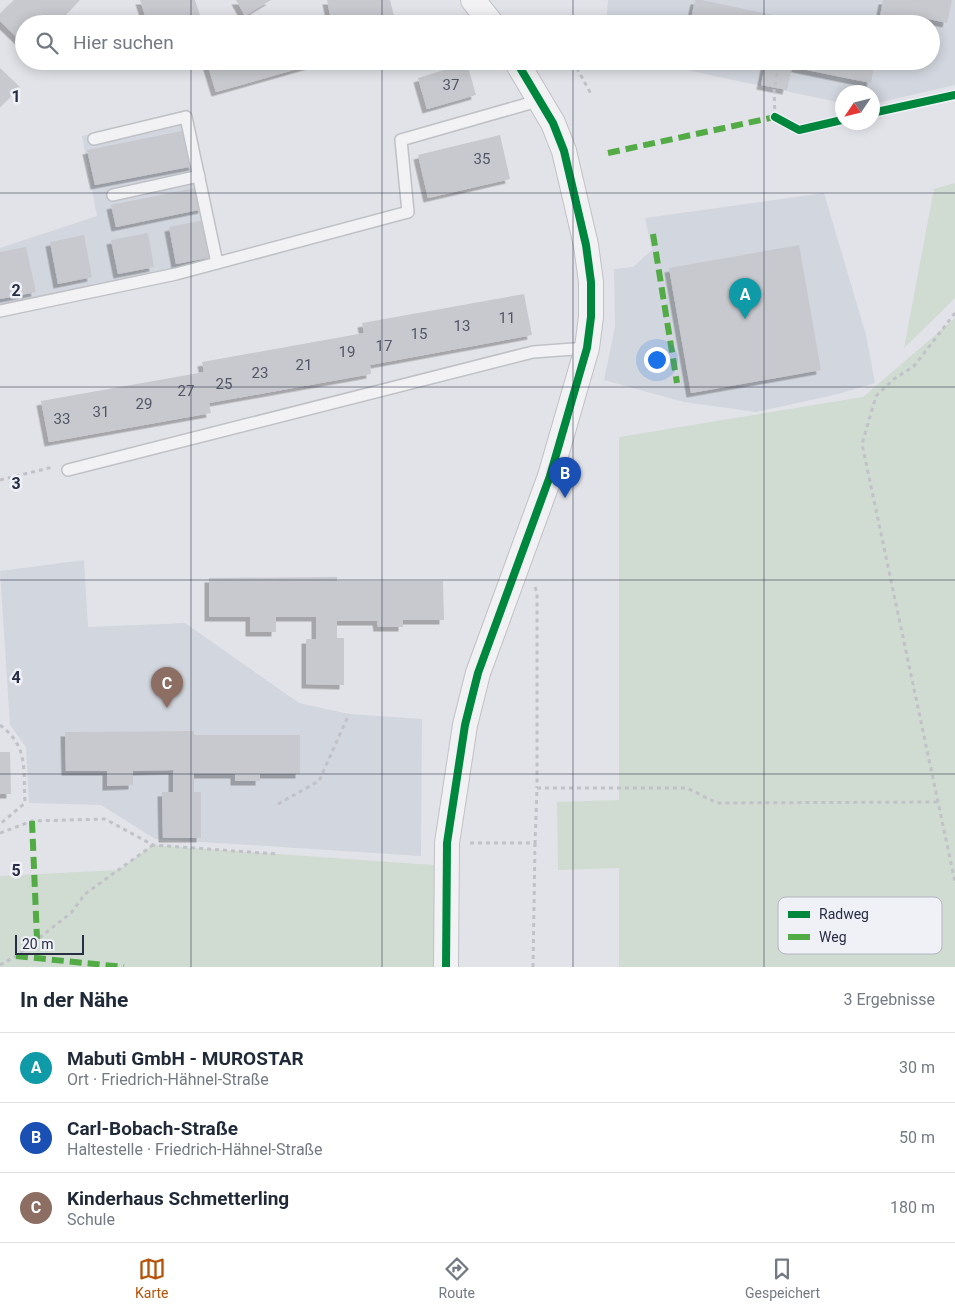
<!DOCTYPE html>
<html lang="de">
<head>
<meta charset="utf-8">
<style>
	:root { --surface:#fff; --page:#f6f6f7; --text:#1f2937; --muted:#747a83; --line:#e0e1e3; --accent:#b45309 }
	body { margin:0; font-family:Roboto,sans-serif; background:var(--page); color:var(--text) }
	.compass { position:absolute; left:835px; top:85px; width:45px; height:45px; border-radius:50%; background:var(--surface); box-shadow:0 2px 12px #0003; rotate:235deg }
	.scale { position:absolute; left:15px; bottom:12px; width:69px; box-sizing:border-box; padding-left:5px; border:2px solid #272d42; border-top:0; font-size:14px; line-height:18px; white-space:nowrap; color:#272d42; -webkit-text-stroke:4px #eff1f7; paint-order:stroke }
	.you { position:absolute; left:656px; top:359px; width:18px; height:18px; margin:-12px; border:4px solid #fff; border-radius:50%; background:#1a73e8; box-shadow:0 0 0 8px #1a73e833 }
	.badge { display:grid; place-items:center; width:32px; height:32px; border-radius:50%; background:var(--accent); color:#fff; font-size:16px; font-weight:700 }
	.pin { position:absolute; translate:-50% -41px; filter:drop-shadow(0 1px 2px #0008) }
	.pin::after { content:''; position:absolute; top:26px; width:18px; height:15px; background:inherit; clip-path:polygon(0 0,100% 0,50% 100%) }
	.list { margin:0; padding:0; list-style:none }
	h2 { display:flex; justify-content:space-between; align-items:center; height:65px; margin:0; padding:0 20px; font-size:21px }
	h2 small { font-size:16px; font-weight:400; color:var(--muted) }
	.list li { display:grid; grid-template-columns:32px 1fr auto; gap:15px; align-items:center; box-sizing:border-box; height:70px; padding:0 20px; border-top:1px solid var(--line) }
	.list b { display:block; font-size:19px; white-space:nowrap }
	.list p { margin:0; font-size:16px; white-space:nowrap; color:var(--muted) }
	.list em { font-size:16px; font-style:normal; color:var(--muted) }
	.icon { flex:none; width:28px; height:28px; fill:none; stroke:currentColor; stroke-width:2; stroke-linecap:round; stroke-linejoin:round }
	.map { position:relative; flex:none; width:955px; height:967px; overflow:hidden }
	.search { position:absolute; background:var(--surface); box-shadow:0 2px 12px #0003; left:15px; right:15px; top:15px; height:55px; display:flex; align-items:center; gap:12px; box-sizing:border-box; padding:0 18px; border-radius:28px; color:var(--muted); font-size:19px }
	.sheet { height:275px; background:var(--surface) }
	nav { display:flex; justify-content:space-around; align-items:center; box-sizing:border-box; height:70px; border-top:1px solid var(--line); background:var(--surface); font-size:14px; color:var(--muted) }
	nav a { display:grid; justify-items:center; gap:2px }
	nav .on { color:var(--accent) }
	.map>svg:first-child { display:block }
	.built { fill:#d2d6de }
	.green { fill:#d0dbd2 }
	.building { fill:#c8c9ce; filter:url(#shadow) }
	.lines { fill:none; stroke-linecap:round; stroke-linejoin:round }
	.service-casing { stroke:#c0c1c6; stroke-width:14 }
	.minor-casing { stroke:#c0c1c6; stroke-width:26 }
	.path { stroke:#c1c2c8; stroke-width:3; stroke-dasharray:4 4; stroke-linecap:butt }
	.service { stroke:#f2f2f4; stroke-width:11 }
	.minor { stroke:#f2f2f4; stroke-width:24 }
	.quiet { stroke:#53ab46; stroke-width:6; stroke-dasharray:12 6; stroke-linecap:butt }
	.cycleway-casing { stroke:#eff1f7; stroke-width:11 }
	.cycleway { stroke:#00873e; stroke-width:8 }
	.grid { fill:none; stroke:#272d42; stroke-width:1; stroke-opacity:0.55 }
	.labels { text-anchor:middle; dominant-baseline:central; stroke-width:5; stroke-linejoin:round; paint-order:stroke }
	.number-label { font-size:15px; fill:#515666 }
	.key { fill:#eff1f7; stroke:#b3b6c1; stroke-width:1 }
	.key-label { font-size:14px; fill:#272d42 }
	.grid-label { font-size:16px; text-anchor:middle; font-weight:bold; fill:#272d42; stroke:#eff1f7; stroke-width:5; stroke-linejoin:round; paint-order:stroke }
</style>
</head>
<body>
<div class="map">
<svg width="955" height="967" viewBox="0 0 955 967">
	<defs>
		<filter id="shadow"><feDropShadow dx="-4.5" dy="4.5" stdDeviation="0" flood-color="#0004"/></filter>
	</defs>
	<rect width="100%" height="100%" fill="#e2e3e8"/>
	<g class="built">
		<path d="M608 0H955V85L873 104 872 92H842V103L644 61H931V24H606Z"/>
		<path d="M188 109 222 266 0 313V248L97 216 82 136Z"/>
		<path d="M824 193 866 335 875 383 838 394 756 412 684 402 604 380 615 327 614 269 633 267 652 250 645 218Z"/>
		<path d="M84 560 88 627 185 623 299 703 349 714 422 719 421 856 155 839 101 805 29 803 26 747 10 725 0 571Z"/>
	</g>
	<g class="green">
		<path d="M955 183V298L904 348 934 189Z"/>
		<path d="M955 318V967H619V868L558 870 557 802 619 800V437L863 397Z"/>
		<path d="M153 845 446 866V967H0V876L119 870Z"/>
	</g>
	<g class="building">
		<path d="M14 0H80L57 24H24V44L0 21V14Z"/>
		<path d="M140 0H195L203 24H148Z"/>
		<path d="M236 0H271L245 16Z"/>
		<path d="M327 0H390L396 24H332Z"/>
		<path d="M695 0H702L814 24H690Z"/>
		<path d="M883 0H952L947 23 915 16 913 24 879 22Z"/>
		<path d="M214 61H318V63L216 92 207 63Z"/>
		<path d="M766 61H875L871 83 792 67 787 90 761 85Z"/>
		<path d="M467 63 476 95 427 109 418 78Z"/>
		<path d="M0 68 20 87 0 107Z"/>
		<path d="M187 130 194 166 95 185 87 150Z"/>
		<path d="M500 135 510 179 428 198 418 155Z"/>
		<path d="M199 187 203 209 116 227 111 205Z"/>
		<path d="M205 220 213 257 176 264 169 227Z"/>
		<path d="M148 233 154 267 118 274 111 240Z"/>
		<path d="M84 235 92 277 58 284 50 242Z"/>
		<path d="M799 245 821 370 691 393 669 268Z"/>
		<path d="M26 247 36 292 0 299V252Z"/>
		<path d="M524 294 532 335 370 365 371 374 209 403 211 413 49 442 41 401 204 372 202 362 364 333 362 323Z"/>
		<path d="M337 577V581H443L444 620H403V627H378L377 621H337V638H344V685L306 684V639H316V617H276V632H250V617H209V578Z"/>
		<path d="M194 731V735H300V774H260V781H235V774H194V792H201V838H163L162 792H173V770L133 771V785L107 786V771H66L65 732Z"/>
		<path d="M0 752H10L11 794H0Z"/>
	</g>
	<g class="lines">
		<g class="service-casing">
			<g id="service">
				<path d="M94 139 186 117 217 263"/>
				<path d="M113 195 199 176"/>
				<path d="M0 311 176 274 408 212 401 140 541 100"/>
				<path d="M68 470 533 352 587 348"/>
			</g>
		</g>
		<g class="minor-casing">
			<g id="minor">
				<path d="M473 0 492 24"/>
				<path d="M446 967 447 843 465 725 478 673 550 476 587 348 591 317V282L586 245 564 151 553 123 516 61"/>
			</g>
		</g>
		<g class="path">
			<path d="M573 61 591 94"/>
			<path d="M775 117 774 89 779 65"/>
			<path d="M955 313 914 366 894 379 876 396 862 444 955 882"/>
			<path d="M0 480 53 467"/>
			<path d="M535 587 537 592V788"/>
			<path d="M0 725C29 747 23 769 25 803L0 824"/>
			<path d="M278 804 319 781 349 714"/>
			<path d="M0 833 32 821 105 819 153 845 277 854"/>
			<path d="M470 843H535L537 788H687L717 803 938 802"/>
			<path d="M0 965 16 956 71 913 85 894 153 845"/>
			<path d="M533 967 535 843"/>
		</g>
		<use href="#service" class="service"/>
		<use href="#minor" class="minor"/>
		<g class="quiet">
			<path d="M608 153 775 117 779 119"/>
			<path d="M653 234 677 383"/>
			<path d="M32 821 37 939"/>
			<path d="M16 956 124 967"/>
		</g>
		<g class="cycleway-casing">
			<g id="cycleway">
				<path d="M872 113 955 95"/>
				<path d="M775 117 799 130 842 120"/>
				<path d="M446 967 447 843 465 725 478 673 550 476 587 348 591 317V282L586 245 564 151 553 123 516 61"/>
			</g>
		</g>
		<use href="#cycleway" class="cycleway"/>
	</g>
	<path class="grid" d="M191 0V24M382 0V24M573 0V24M764 0V24M191 61V967M382 61V967M573 61V967M764 61V967M0 193H955M0 387H955M0 580H955M0 774H955"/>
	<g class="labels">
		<g class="number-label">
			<text x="451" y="85">37</text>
			<text x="482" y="159">35</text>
			<text x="507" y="318">11</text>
			<text x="462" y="326">13</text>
			<text x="419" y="334">15</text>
			<text x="384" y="346">17</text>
			<text x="347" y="352">19</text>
			<text x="304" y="365">21</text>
			<text x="260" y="373">23</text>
			<text x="224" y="384">25</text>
			<text x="186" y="391">27</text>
			<text x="144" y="404">29</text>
			<text x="101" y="412">31</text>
			<text x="62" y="419">33</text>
		</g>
	</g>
	<rect x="778" y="897" width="164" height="57" rx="8" class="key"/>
	<rect x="788" y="911" width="22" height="7" fill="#00873e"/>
	<rect x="788" y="934" width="22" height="6" fill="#53ab46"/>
	<g class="key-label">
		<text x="819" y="919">Radweg</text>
		<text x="819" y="942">Weg</text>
	</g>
	<g class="grid-label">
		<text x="16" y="102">1</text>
		<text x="16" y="296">2</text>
		<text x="16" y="489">3</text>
		<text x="16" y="683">4</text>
		<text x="16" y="876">5</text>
	</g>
</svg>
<svg class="compass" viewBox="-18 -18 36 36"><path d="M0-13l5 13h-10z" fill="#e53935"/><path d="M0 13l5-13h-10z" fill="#747a83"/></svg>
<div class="scale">20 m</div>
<div class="you"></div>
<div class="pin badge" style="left:745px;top:319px;background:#0f9aa8">A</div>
<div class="pin badge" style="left:565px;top:498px;background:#1a4fb4">B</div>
<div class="pin badge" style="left:167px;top:708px;background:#8d6e63">C</div>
<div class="search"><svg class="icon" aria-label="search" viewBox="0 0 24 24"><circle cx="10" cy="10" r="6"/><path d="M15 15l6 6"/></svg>Hier suchen</div>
</div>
<section class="sheet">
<h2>In der Nähe<small>3 Ergebnisse</small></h2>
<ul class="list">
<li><span class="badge" style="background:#0f9aa8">A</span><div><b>Mabuti GmbH - MUROSTAR</b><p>Ort · Friedrich-Hähnel-Straße</p></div><em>30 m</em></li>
<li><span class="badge" style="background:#1a4fb4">B</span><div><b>Carl-Bobach-Straße</b><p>Haltestelle · Friedrich-Hähnel-Straße</p></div><em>50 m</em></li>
<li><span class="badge" style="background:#8d6e63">C</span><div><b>Kinderhaus Schmetterling</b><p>Schule</p></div><em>180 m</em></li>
</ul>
</section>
<nav>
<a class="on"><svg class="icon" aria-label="map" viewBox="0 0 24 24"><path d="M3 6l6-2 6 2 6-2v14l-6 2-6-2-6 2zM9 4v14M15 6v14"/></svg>Karte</a>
<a><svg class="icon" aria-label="directions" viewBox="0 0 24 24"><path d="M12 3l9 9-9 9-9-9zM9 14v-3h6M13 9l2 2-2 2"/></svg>Route</a>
<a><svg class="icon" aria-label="saved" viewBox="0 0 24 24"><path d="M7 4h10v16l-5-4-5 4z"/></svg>Gespeichert</a>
</nav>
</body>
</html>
